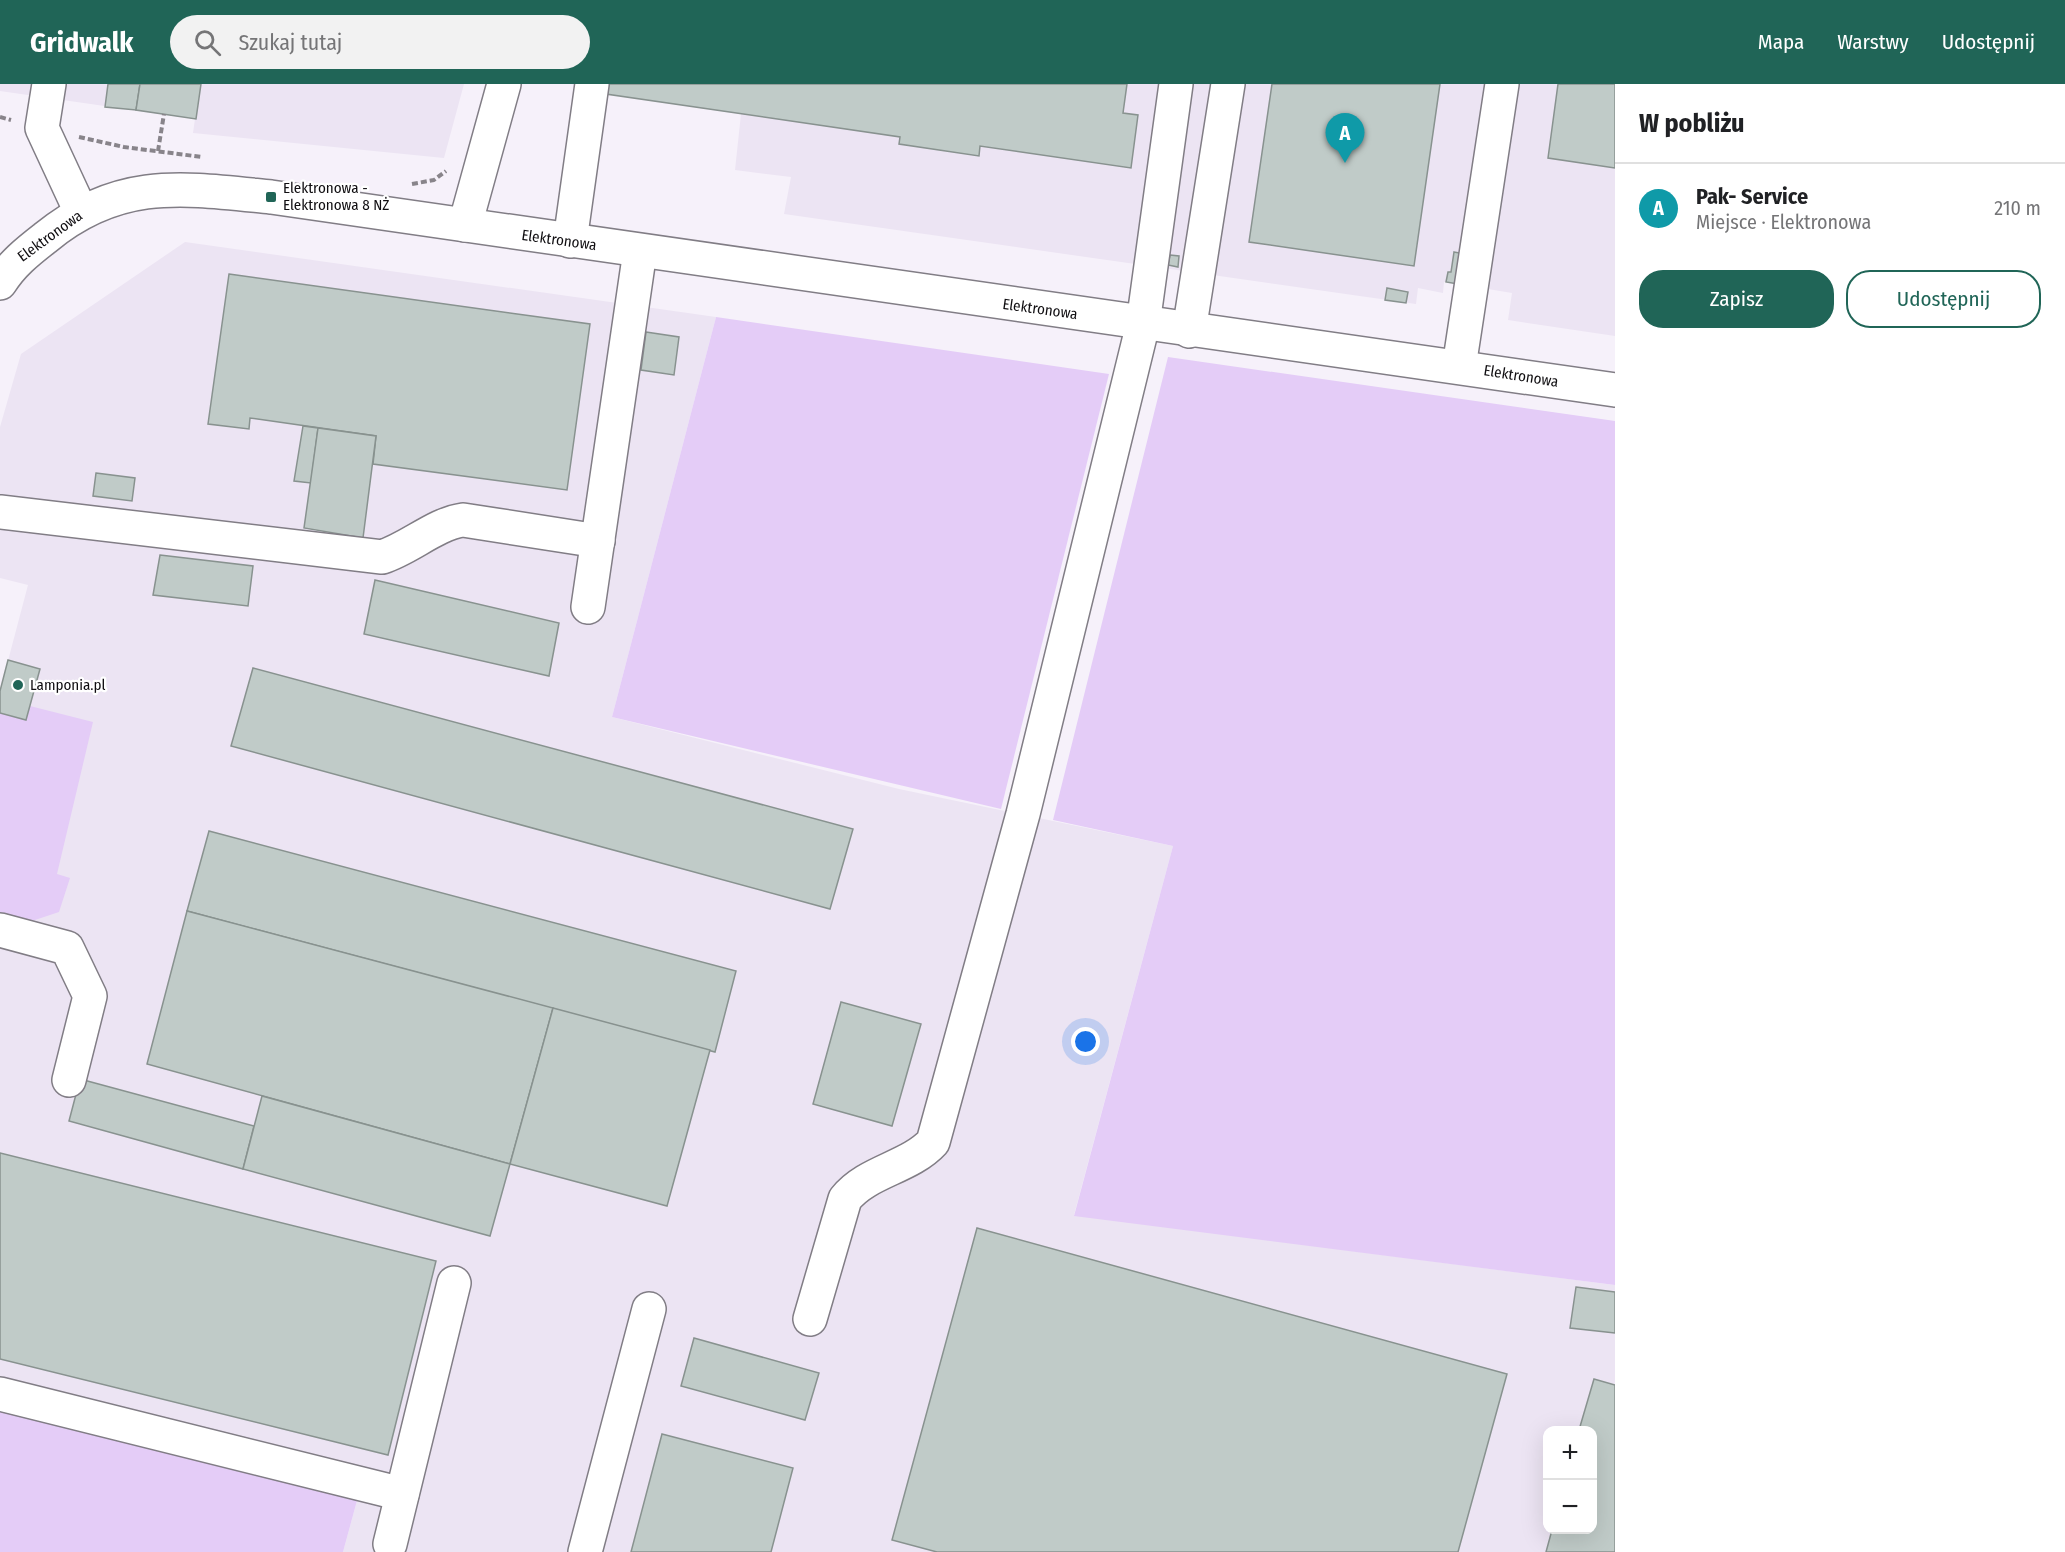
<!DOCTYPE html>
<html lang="pl">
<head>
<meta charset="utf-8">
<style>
	:root { --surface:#fff; --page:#f2f2f2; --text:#202124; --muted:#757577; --line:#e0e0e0; --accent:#206557 }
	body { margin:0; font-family:"Fira Sans Condensed",sans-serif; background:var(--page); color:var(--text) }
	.controls { position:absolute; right:18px; bottom:18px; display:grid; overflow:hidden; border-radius:12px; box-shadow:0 6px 24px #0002 }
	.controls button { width:54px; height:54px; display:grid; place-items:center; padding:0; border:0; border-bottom:2px solid var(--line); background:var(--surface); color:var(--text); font:30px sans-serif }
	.you { position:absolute; left:1086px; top:958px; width:21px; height:21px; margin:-15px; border:4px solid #fff; border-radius:50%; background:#1a73e8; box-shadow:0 0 0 9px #1a73e833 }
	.badge { display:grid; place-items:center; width:39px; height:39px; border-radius:50%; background:var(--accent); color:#fff; font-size:20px; font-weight:700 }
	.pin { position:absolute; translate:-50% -50px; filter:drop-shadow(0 2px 3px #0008) }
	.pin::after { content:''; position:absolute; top:32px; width:21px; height:18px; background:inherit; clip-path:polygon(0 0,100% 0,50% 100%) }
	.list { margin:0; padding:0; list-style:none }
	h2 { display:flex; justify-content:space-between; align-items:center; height:78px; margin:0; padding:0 24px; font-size:26px }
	h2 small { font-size:20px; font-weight:400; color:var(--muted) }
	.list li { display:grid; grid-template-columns:39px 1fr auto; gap:18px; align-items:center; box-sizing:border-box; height:90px; padding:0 24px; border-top:2px solid var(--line) }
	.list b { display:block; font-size:22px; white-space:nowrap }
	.list p { margin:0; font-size:20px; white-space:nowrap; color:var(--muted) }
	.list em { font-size:20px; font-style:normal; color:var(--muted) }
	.actions { display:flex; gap:12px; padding:18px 24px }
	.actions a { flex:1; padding:14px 0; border:2px solid var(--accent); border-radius:24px; text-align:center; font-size:21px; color:var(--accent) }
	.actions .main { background:var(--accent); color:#fff }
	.icon { flex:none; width:33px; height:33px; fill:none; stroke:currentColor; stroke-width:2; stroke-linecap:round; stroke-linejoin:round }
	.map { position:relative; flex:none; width:1615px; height:1468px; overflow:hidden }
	header { display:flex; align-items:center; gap:36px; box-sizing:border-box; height:84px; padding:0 30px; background:var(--accent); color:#fff }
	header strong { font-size:28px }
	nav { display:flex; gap:33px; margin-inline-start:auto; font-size:21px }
	.search { width:420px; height:54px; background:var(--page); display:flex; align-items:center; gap:15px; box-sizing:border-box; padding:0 21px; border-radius:33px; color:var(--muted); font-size:22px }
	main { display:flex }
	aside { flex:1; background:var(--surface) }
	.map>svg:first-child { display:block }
	.built { fill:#ece4f3; fill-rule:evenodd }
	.green { fill:#e4ccf7 }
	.building { fill:#c0cbc8; stroke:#88928f; stroke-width:1.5 }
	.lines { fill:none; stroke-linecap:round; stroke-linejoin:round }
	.minor-casing { stroke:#817d85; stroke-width:36 }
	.path { stroke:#88848a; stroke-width:4; stroke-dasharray:6 3; stroke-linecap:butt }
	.minor { stroke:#fff; stroke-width:33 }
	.poi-dot { fill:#206557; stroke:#fff; stroke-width:2 }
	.labels { text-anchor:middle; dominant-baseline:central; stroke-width:4.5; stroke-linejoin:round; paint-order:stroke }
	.poi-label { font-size:15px; fill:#0f0d10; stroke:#fff; text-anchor:start }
	.street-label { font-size:15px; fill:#0f0d10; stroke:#fff }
</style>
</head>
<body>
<header>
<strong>Gridwalk</strong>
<div class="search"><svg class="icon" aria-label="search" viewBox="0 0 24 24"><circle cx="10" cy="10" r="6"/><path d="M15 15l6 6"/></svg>Szukaj tutaj</div>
<nav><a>Mapa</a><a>Warstwy</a><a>Udostępnij</a></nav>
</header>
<main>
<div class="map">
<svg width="1615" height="1468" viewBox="0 0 1615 1468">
	<rect width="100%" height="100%" fill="#f6f1fa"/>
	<g class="built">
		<path d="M0 0H464L444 74 193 49 195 35 0 7Z"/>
		<path d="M570 0H1615V252L1508 236 1512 209 1446 198H1444L1443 209 1418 204 1416 220 784 130 791 93 735 86 741 30 606 10 591 3Z"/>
		<path d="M185 158 716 233 612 633 899 705 1173 762 1074 1131 1615 1201V1468H343L358 1413 0 1323V732L26 636 0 629V607L28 501 0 494V343L21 270ZM1548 1346H1592V1446H1548Z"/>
	</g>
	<g class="green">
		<path d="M716 233 1109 290 1001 725 612 633Z"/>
		<path d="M1168 273 1615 337V1201L1074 1132 1173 762 1053 736Z"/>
		<path d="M30 622 93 638 57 790 70 794 59 828 26 839 0 834V629L26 636Z"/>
		<path d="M0 1323 358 1413 343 1468H0Z"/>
	</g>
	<g class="building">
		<path d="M108 0H140L136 26 105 23Z"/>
		<path d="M140 0H201L196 35 136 26Z"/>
		<path d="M607 0H1127L1123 29 1138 31 1131 84 980 62 979 72 899 60 900 53 606 10Z"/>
		<path d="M1272 0H1440L1414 182 1249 158Z"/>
		<path d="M1558 0H1615V84L1548 74Z"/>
		<path d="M1454 168 1465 170 1464 201 1446 198 1448 188H1451Z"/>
		<path d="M1170 171 1179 172 1178 183 1168 181Z"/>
		<path d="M229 190 590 240 567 406 373 380 376 352 250 334 249 345 208 340Z"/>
		<path d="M1387 204 1408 208 1406 219 1385 216Z"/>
		<path d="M646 248 679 253 674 291 641 286Z"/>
		<path d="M303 342 318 344 311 399 294 397Z"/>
		<path d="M318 344 376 352 363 454 304 444Z"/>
		<path d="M96 389 135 394 132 417 93 412Z"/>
		<path d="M160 471 253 482 248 522 153 511Z"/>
		<path d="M375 496 559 539 549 592 364 550Z"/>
		<path d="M8 576 40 585 26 636 0 629V607Z"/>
		<path d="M253 584 853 745 830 825 231 662Z"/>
		<path d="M209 747 736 887 715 968 187 827Z"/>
		<path d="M187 827 553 924 510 1080 147 980Z"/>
		<path d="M841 918 921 940 892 1042 813 1020Z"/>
		<path d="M553 924 710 966 667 1122 510 1080Z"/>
		<path d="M80 995 254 1042 243 1085 69 1037Z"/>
		<path d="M262 1012 510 1080 490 1152 243 1085Z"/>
		<path d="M0 1069 436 1177 388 1371 0 1275Z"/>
		<path d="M977 1144 1507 1290 1458 1468H937L892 1456Z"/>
		<path d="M1576 1203 1615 1208V1249L1570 1244Z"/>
		<path d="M694 1254 819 1289 805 1336 681 1302Z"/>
		<path d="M1594 1295 1615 1301V1468H1546L1552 1446H1592V1346H1579Z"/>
		<path d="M662 1350 793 1384 771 1468H631Z"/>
	</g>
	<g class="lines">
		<g class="minor-casing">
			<g id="minor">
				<path d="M49 0 42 44 81 128"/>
				<path d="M465 141 504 0"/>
				<path d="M570 157 592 0"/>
				<path d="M0 199C12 180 27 168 45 154 119 93 183 104 271 113L1615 306"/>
				<path d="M1189 247 1228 0"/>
				<path d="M1459 283 1502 0"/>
				<path d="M0 428 382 473C410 464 435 440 463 436L598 457"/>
				<path d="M588 523 640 167"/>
				<path d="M0 846 67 864 90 912 69 996"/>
				<path d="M810 1235 845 1115C867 1087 909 1084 933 1058L1023 730 1143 240 1176 0"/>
				<path d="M0 1310 402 1410"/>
				<path d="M390 1460 454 1199"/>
				<path d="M585 1468 649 1225"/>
			</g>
		</g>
		<g class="path">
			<path d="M0 33 11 36"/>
			<path d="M79 53 124 63 202 73"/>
			<path d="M158 67 164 30"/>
			<path d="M412 100 434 96 446 87"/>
		</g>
		<use href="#minor" class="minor"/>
	</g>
	<g class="poi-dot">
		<rect x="265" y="107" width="12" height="12" rx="3"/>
		<circle cx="18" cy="601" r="6"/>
	</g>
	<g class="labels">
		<g class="poi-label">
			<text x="283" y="104">Elektronowa -<tspan x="283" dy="17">Elektronowa 8 NŻ</tspan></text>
			<text x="30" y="601">Lamponia.pl</text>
		</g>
		<g class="street-label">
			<text transform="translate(50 152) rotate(-36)">Elektronowa</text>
			<text transform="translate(559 156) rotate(8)">Elektronowa</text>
			<text transform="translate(1040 225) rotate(8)">Elektronowa</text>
			<text transform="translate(1521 292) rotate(9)">Elektronowa</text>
		</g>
	</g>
</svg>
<div class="controls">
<button>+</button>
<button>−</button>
</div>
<div class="you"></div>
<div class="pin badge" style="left:1345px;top:79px;background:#0f9aa8">A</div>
</div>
<aside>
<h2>W pobliżu<small></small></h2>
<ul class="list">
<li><span class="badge" style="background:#0f9aa8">A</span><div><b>Pak- Service</b><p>Miejsce · Elektronowa</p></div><em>210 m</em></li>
</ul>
<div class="actions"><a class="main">Zapisz</a><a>Udostępnij</a></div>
</aside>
</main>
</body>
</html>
